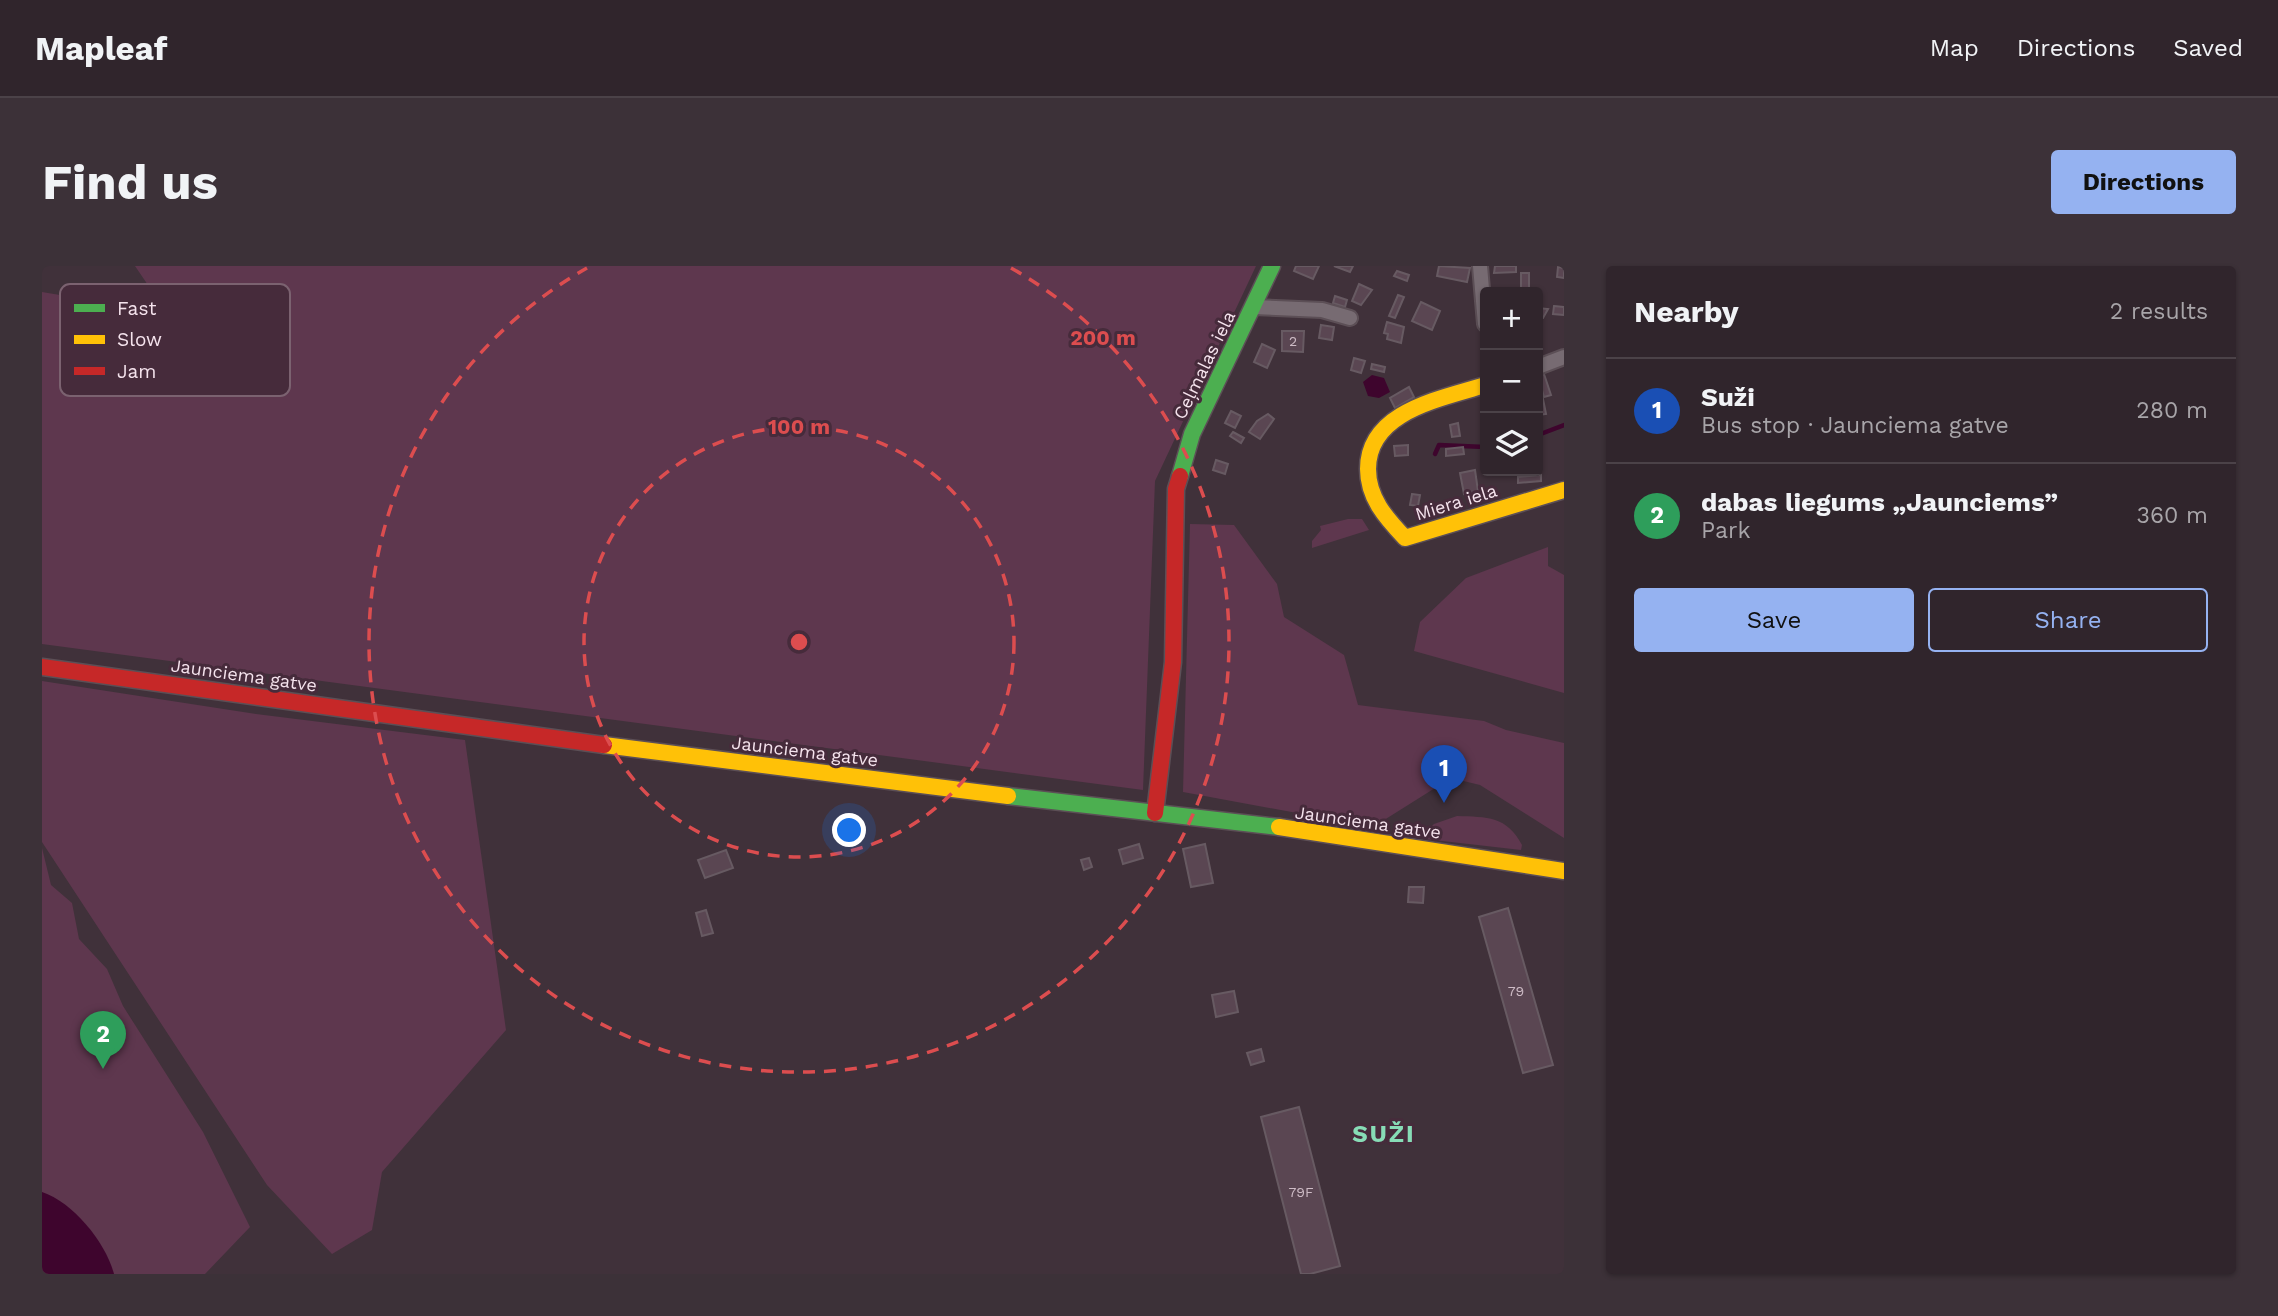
<!DOCTYPE html>
<html lang="en">
<head>
<meta charset="utf-8">
<style>
	:root { --surface:#30252c; --page:#3c3138; --text:#f1f3f6; --muted:#a8a5a9; --line:#4b4248; --accent:#95b2f1 }
	body { margin:0; font-family:"Work Sans",sans-serif; background:var(--page); color:var(--text) }
	.controls { position:absolute; right:21px; top:21px; display:grid; overflow:hidden; border-radius:7px; box-shadow:0 2px 5px #0004 }
	.controls button { width:63px; height:63px; display:grid; place-items:center; padding:0; border:0; border-bottom:2px solid var(--line); background:var(--surface); color:var(--text); font:35px sans-serif }
	.you { position:absolute; left:808px; top:565px; width:24px; height:24px; margin:-18px; border:5px solid #fff; border-radius:50%; background:#1a73e8; box-shadow:0 0 0 10px #1a73e833 }
	.badge { display:grid; place-items:center; width:46px; height:46px; border-radius:50%; background:var(--accent); color:#fff; font-size:23px; font-weight:700 }
	.pin { position:absolute; translate:-50% -58px; filter:drop-shadow(0 2px 4px #0008) }
	.pin::after { content:''; position:absolute; top:37px; width:24px; height:21px; background:inherit; clip-path:polygon(0 0,100% 0,50% 100%) }
	.list { margin:0; padding:0; list-style:none }
	h2 { display:flex; justify-content:space-between; align-items:center; height:91px; margin:0; padding:0 28px; font-size:30px }
	h2 small { font-size:23px; font-weight:400; color:var(--muted) }
	.list li { display:grid; grid-template-columns:46px 1fr auto; gap:21px; align-items:center; box-sizing:border-box; height:105px; padding:0 28px; border-top:2px solid var(--line) }
	.list b { display:block; font-size:26px; white-space:nowrap }
	.list p { margin:0; font-size:23px; white-space:nowrap; color:var(--muted) }
	.list em { font-size:23px; font-style:normal; color:var(--muted) }
	.actions { display:flex; gap:14px; padding:21px 28px }
	.actions a { flex:1; padding:16px 0; border:2px solid var(--accent); border-radius:7px; text-align:center; font-size:24px; color:var(--accent) }
	.actions .main { background:var(--accent); color:#111 }
	.icon { flex:none; width:38px; height:38px; fill:none; stroke:currentColor; stroke-width:2; stroke-linecap:round; stroke-linejoin:round }
	.map { position:relative; flex:none; width:1522px; height:1008px; overflow:hidden; border-radius:7px }
	header { display:flex; align-items:center; gap:42px; box-sizing:border-box; height:98px; padding:0 35px; background:var(--surface); border-bottom:2px solid var(--line) }
	header strong { font-size:33px }
	nav { display:flex; gap:38px; margin-inline-start:auto; font-size:24px }
	.intro { display:flex; align-items:center; justify-content:space-between; box-sizing:border-box; height:168px; padding:0 42px }
	h1 { margin:0; font-size:49px }
	.button { padding:18px 32px; border-radius:7px; background:var(--accent); color:#111; font-size:24px; font-weight:700 }
	main { display:flex; gap:42px; padding:0 42px }
	aside { flex:1; background:var(--surface); border-radius:7px; box-shadow:0 2px 5px #0004 }
	.map>svg:first-child { display:block }
	.green { fill:#5e374e }
	.water { fill:#3e052d }
	.lines { fill:none; stroke-linecap:round; stroke-linejoin:round }
	.stream { stroke:#3e052d; stroke-width:4.5 }
	.building { fill:#5a4652; stroke:#675a62; stroke-width:2 }
	.street-casing { stroke:#5c4f56; stroke-width:18 }
	.fast-casing { stroke:#5c4f56; stroke-width:19 }
	.slow-casing { stroke:#5c4f56; stroke-width:19 }
	.jam-casing { stroke:#5c4f56; stroke-width:19 }
	.street { stroke:#776b72; stroke-width:14 }
	.fast { stroke:#4caf50; stroke-width:16 }
	.slow { stroke:#ffc107; stroke-width:16 }
	.jam { stroke:#c62828; stroke-width:16 }
	.ring { fill:none; stroke:#dc4d4f; stroke-width:3.5; stroke-dasharray:12 9 }
	.labels { text-anchor:middle; dominant-baseline:central; stroke-width:6; stroke-linejoin:round; paint-order:stroke }
	.number-label { font-size:14px; fill:#cebcc6 }
	.street-label { font-size:18px; fill:#f5e3ed; stroke:#462b3b }
	.district-label { font-size:24px; font-weight:bold; letter-spacing:2px; fill:#87dcb6; stroke:#462b3b }
	.key { fill:#462b3b; stroke:#7b6270; stroke-width:2 }
	.key-label { font-size:19px; fill:#f5e3ed }
	.centre { fill:#dc4d4f; stroke:#462b3b; stroke-width:3.5 }
	.ring-label { font-size:21px; text-anchor:middle; font-weight:bold; fill:#dc4d4f; stroke:#462b3b; stroke-width:6; stroke-linejoin:round; paint-order:stroke }
</style>
</head>
<body>
<header>
<strong>Mapleaf</strong>
<nav><a>Map</a><a>Directions</a><a>Saved</a></nav>
</header>
<div class="intro"><h1>Find us</h1><a class="button">Directions</a></div>
<main>
<div class="map">
<svg width="1522" height="1008" viewBox="0 0 1522 1008">
	<rect width="100%" height="100%" fill="#40313a"/>
	<g class="green">
		<path d="M93 0H1214L1113 215 1101 524 0 378V26L125 47Z"/>
		<path d="M1306 253H1320L1327 264 1270 282V275L1279 264 1278 260Z"/>
		<path d="M1148 258 1192 259 1235 318 1242 351 1302 389 1316 439 1442 455 1464 464 1522 477V572L1438 519 1409 512 1331 561 1141 526Z"/>
		<path d="M1506 281V300L1522 309V427L1372 385 1378 356 1424 312Z"/>
		<path d="M0 415 214 448 423 474 464 764 340 906 330 964 290 988 225 919 0 576Z"/>
		<path d="M1415 550C1445 551 1465 550 1480 579L1479 584 1383 573 1380 569 1392 558Z"/>
		<path d="M0 582 9 619 30 637 37 673 65 703 81 740 161 866 208 961 163 1008H0Z"/>
	</g>
	<g class="water">
		<path d="M1330 109 1342 112 1348 126 1337 132 1326 130 1321 116Z"/>
		<path d="M0 926C31 936 64 977 72 1008H0Z"/>
	</g>
	<g class="lines">
		<g class="stream">
			<path d="M1496 169 1522 159"/>
			<path d="M1393 188 1397 179 1443 181"/>
		</g>
	</g>
	<g class="building">
		<path d="M1254 0H1277L1271 13 1252 5Z"/>
		<path d="M1292 0H1311L1308 6Z"/>
		<path d="M1397 0 1428 2 1425 16 1395 10Z"/>
		<path d="M1453 0H1474V6L1452 7Z"/>
		<path d="M1516 1 1522 2V12L1515 11Z"/>
		<path d="M1355 5 1367 9 1365 15 1352 10Z"/>
		<rect x="1479" y="7" width="8" height="19"/>
		<path d="M1317 18 1330 24 1319 39 1310 35Z"/>
		<path d="M1356 29 1362 31 1353 52 1347 50Z"/>
		<path d="M1293 30 1305 34 1303 41 1291 37Z"/>
		<path d="M1379 36 1398 45 1390 64 1370 55Z"/>
		<path d="M1512 40 1522 41V49L1511 48Z"/>
		<path d="M1496 42 1506 43 1501 52H1496Z"/>
		<path d="M1345 56 1362 61 1359 77 1345 73 1346 68 1342 67Z"/>
		<path d="M1279 59 1292 61 1290 74 1277 72Z"/>
		<path d="M1240 65H1262L1261 86 1240 85Z"/>
		<path d="M1220 78 1233 84 1225 102 1212 96Z"/>
		<path d="M1312 92 1323 95 1319 107 1309 104Z"/>
		<path d="M1330 98 1343 101 1342 106 1329 103Z"/>
		<path d="M1502 108 1509 129 1502 131 1496 110Z"/>
		<path d="M1367 121 1372 131 1353 142 1348 132Z"/>
		<path d="M1501 133 1504 148 1496 149V134Z"/>
		<path d="M1189 145 1199 150 1193 162 1183 157Z"/>
		<path d="M1226 148 1232 153 1218 173 1207 166 1215 155Z"/>
		<path d="M1416 157 1418 170 1410 171 1408 159Z"/>
		<path d="M1191 166 1202 172 1199 177 1188 170Z"/>
		<path d="M1366 179V189L1353 190 1352 180Z"/>
		<path d="M1421 181 1422 188 1404 190V183Z"/>
		<path d="M1174 194 1186 198 1183 208 1171 204Z"/>
		<path d="M1433 204 1436 225 1422 228 1418 207Z"/>
		<path d="M1499 209V215L1476 217V211Z"/>
		<path d="M1370 228 1378 229 1376 240 1368 239Z"/>
		<path d="M1097 578 1101 592 1081 598 1077 584Z"/>
		<path d="M1163 578 1171 617 1149 621 1141 583Z"/>
		<path d="M684 584 691 602 663 612 656 594Z"/>
		<path d="M1047 592 1050 601 1042 604 1039 594Z"/>
		<path d="M1367 621H1382L1381 637 1366 636Z"/>
		<path d="M1466 642 1511 799 1481 807 1437 651Z"/>
		<path d="M664 644 671 667 660 670 654 647Z"/>
		<path d="M1192 725 1196 746 1174 751 1170 729Z"/>
		<path d="M1219 783 1222 795 1209 799 1205 787Z"/>
		<path d="M1257 841 1298 1000 1268 1008H1259L1219 851Z"/>
	</g>
	<g class="lines">
		<g class="street-casing">
			<g id="street">
				<path d="M1438 0 1443 58"/>
				<path d="M1212 41 1280 44 1308 52"/>
				<path d="M1496 101 1522 91"/>
			</g>
		</g>
		<g class="fast-casing">
			<g id="fast">
				<path d="M1138 210 1150 168 1230 0"/>
				<path d="M966 530 1237 561"/>
			</g>
		</g>
		<g class="slow-casing">
			<g id="slow">
				<path d="M1443 119C1399 133 1326 145 1326 203 1326 232 1344 252 1363 272L1522 224"/>
				<path d="M562 479 966 530"/>
				<path d="M1237 561 1522 605"/>
			</g>
		</g>
		<g class="jam-casing">
			<g id="jam">
				<path d="M0 401 562 479"/>
				<path d="M1113 547 1131 396 1134 223 1138 210"/>
			</g>
		</g>
		<use href="#street" class="street"/>
		<use href="#fast" class="fast"/>
		<use href="#slow" class="slow"/>
		<use href="#jam" class="jam"/>
	</g>
	<g class="ring">
		<circle cx="757" cy="376" r="215"/>
		<path d="M969 2A430 430 0 1 1 545 2"/>
	</g>
	<g class="labels">
		<g class="number-label">
			<text x="1251" y="75">2</text>
			<text x="1474" y="725">79</text>
			<text x="1259" y="926">79F</text>
		</g>
		<g class="street-label">
			<text transform="translate(1162 99) rotate(-64)">Ceļmalas iela</text>
			<text transform="translate(1414 236) rotate(-17)">Miera iela</text>
			<text transform="translate(202 409) rotate(8)">Jaunciema gatve</text>
			<text transform="translate(763 485) rotate(7)">Jaunciema gatve</text>
			<text transform="translate(1326 556) rotate(8)">Jaunciema gatve</text>
		</g>
		<g class="district-label">
			<text x="1342" y="868">SUŽI</text>
		</g>
	</g>
	<rect x="18" y="18" width="230" height="112" rx="10" class="key"/>
	<rect x="32" y="38" width="31" height="8" fill="#4caf50"/>
	<rect x="32" y="69" width="31" height="9" fill="#ffc107"/>
	<rect x="32" y="101" width="31" height="8" fill="#c62828"/>
	<g class="key-label">
		<text x="75" y="49">Fast</text>
		<text x="75" y="80">Slow</text>
		<text x="75" y="112">Jam</text>
	</g>
	<circle cx="757" cy="376" r="10" class="centre"/>
	<g class="ring-label">
		<text x="1061" y="79">200 m</text>
		<text x="757" y="168">100 m</text>
	</g>
</svg>
<div class="controls">
<button>+</button>
<button>−</button>
<button><svg class="icon" aria-label="layers" viewBox="0 0 24 24"><path d="M12 4l9 5-9 5-9-5zM3 14l9 5 9-5"/></svg></button>
</div>
<div class="you"></div>
<div class="pin badge" style="left:1402px;top:537px;background:#1a4fb4">1</div>
<div class="pin badge" style="left:61px;top:803px;background:#2e9e5b">2</div>
</div>
<aside>
<h2>Nearby<small>2 results</small></h2>
<ul class="list">
<li><span class="badge" style="background:#1a4fb4">1</span><div><b>Suži</b><p>Bus stop · Jaunciema gatve</p></div><em>280 m</em></li>
<li><span class="badge" style="background:#2e9e5b">2</span><div><b>dabas liegums „Jaunciems”</b><p>Park</p></div><em>360 m</em></li>
</ul>
<div class="actions"><a class="main">Save</a><a>Share</a></div>
</aside>
</main>
</body>
</html>
